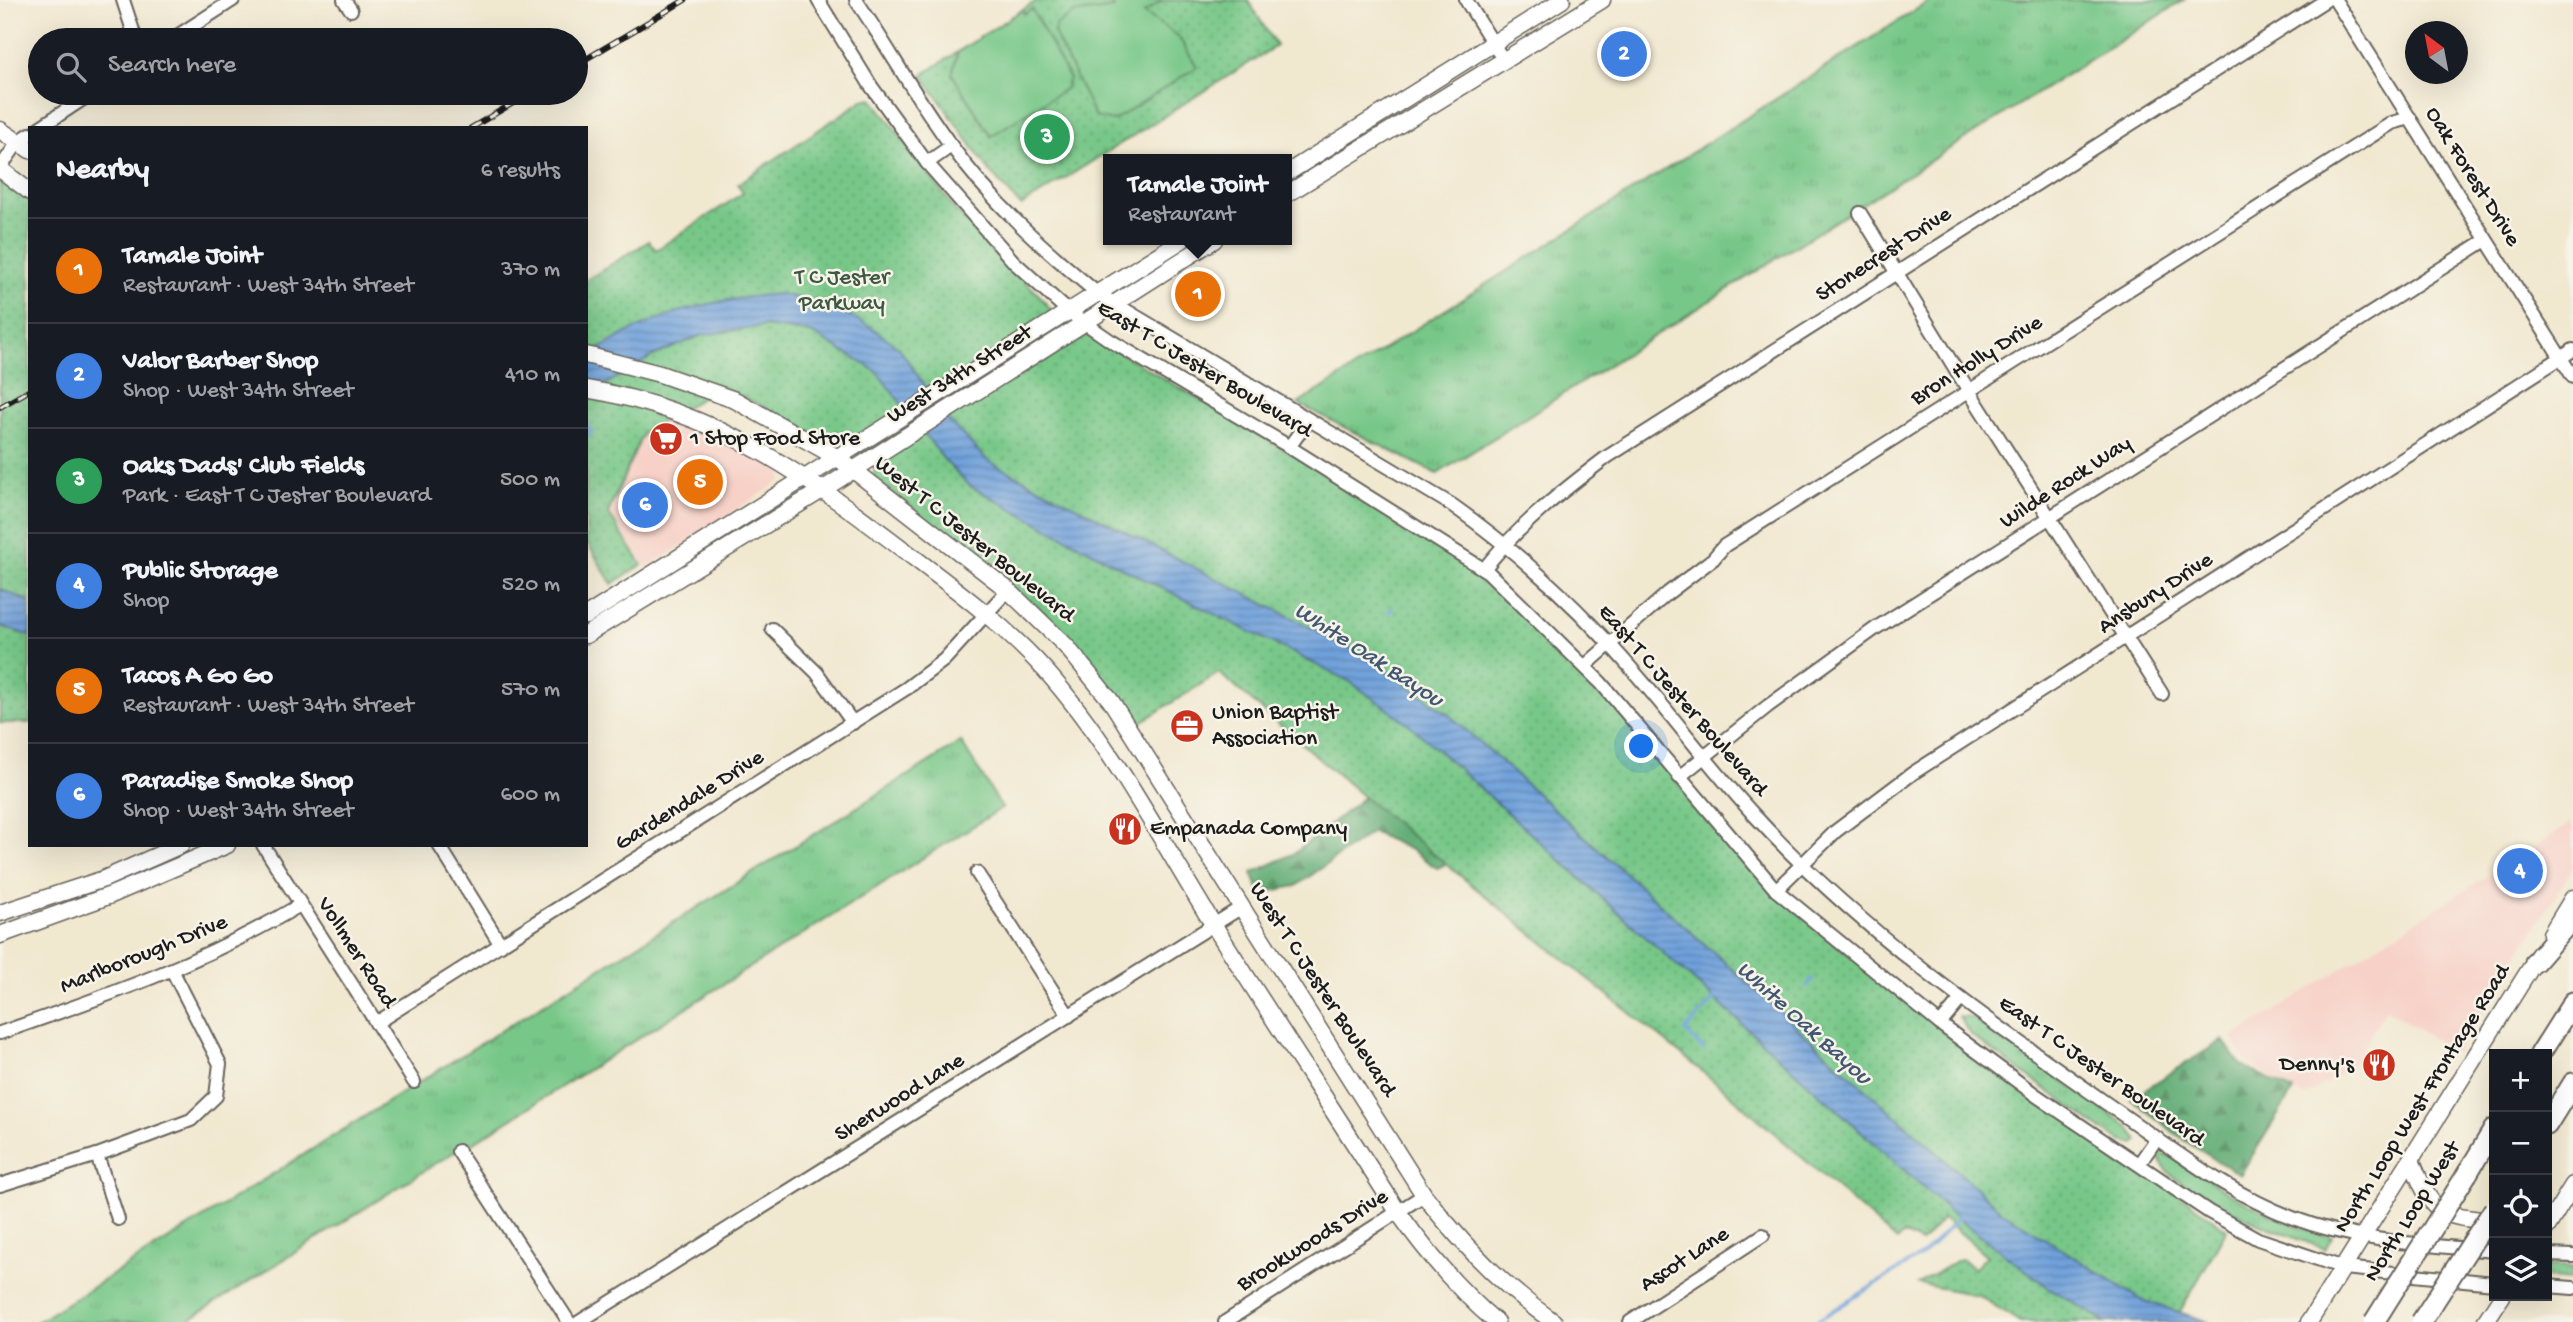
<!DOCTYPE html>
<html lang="en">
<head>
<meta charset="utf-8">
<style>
	:root { --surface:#171b24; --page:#242831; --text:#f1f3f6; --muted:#9ea1a6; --line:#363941; --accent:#c8321e }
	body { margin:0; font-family:"Gochi Hand",sans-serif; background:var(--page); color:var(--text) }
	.controls { position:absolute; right:21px; bottom:21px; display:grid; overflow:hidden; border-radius:0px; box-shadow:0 7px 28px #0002 }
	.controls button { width:63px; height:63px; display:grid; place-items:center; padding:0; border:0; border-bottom:2px solid var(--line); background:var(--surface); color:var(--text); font:35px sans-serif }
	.compass { position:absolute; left:2405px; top:21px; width:63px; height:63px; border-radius:50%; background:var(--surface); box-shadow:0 7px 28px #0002; rotate:328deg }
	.you { position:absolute; left:1642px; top:747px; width:24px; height:24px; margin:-18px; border:5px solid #fff; border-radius:50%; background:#1a73e8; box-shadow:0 0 0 10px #1a73e833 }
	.badge { display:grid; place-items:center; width:46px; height:46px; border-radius:50%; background:var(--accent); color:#fff; font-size:23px; font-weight:700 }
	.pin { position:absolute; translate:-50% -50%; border:4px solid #fff; box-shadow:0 2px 7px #0006 }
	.popup { position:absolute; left:1103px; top:154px; width:189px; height:91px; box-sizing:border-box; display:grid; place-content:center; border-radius:0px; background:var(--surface); filter:drop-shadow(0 2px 5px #0005); font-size:23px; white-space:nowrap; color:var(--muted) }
	.popup b { font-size:26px; color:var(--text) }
	.popup::after { content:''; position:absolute; left:50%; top:100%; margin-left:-14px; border:14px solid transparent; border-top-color:var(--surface) }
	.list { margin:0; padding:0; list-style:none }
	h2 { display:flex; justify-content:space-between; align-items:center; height:91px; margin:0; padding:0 28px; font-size:30px }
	h2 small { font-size:23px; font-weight:400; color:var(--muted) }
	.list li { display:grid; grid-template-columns:46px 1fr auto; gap:21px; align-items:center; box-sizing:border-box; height:105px; padding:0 28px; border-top:2px solid var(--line) }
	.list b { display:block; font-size:26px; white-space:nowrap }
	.list p { margin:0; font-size:23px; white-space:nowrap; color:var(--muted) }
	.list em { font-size:23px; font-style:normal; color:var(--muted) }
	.icon { flex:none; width:38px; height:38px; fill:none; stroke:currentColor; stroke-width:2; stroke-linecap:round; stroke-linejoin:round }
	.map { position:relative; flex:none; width:2573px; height:1322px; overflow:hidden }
	.search { position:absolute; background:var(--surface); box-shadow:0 7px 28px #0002; left:28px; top:28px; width:560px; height:77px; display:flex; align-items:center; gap:18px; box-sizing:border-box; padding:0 24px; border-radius:38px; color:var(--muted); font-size:26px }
	.panel { position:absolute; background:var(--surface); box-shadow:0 7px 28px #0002; left:28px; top:126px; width:560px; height:721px; border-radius:0px }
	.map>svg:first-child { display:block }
	.built { fill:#f7d1c8 }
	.grass { fill:url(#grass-tufts); stroke:#4a7252; stroke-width:2 }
	.forest { fill:url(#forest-firs); stroke:#3e6448; stroke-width:2 }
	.park { fill:url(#park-dots); stroke:#4a7252; stroke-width:2 }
	.pitch { fill:#77c788; stroke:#4a7252; stroke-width:2 }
	.water { fill:url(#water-rules); stroke:#465e7c; stroke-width:2 }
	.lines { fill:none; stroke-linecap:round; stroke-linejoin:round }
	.stream { stroke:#70a1db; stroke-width:3.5 }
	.minor-casing { stroke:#67635b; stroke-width:16 }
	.major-casing { stroke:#67635b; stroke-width:19 }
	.highway-casing { stroke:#67635b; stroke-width:23 }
	.minor { stroke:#fff; stroke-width:12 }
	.major { stroke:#fff; stroke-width:16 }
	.highway { stroke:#fff; stroke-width:19 }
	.rail-casing { stroke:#1c1c1c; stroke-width:6 }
	.rail { stroke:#f7f3e8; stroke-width:3.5; stroke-dasharray:10; stroke-linecap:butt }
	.highway-bridge-casing { stroke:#67635b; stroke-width:23; stroke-linecap:butt }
	.highway-bridge { stroke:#fff; stroke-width:19 }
	.labels { text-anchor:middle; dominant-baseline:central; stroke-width:5; stroke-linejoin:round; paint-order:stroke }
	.street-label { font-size:23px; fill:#1c1c1c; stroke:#f7f3e8 }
	.park-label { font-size:23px; fill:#3c5842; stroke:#f7f3e8 }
	.poi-label { font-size:23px; fill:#1c1c1c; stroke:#f7f3e8; text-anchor:start }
	.water-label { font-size:24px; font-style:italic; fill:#425872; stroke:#f7f3e8 }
</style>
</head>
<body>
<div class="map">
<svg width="2573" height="1322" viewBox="0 0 2573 1322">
	<defs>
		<pattern id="grass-tufts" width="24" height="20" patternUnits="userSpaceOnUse" patternTransform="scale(1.75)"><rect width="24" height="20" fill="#77c788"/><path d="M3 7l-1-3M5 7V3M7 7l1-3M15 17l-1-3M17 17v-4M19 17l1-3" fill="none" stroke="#66aa75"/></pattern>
		<pattern id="forest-firs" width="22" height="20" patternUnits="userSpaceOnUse" patternTransform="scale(1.75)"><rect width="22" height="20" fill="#61ac74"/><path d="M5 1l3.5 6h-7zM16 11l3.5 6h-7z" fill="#4f8b5e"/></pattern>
		<pattern id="park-dots" width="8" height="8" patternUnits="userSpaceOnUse" patternTransform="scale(1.75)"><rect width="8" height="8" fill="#77c788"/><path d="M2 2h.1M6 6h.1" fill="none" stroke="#66aa75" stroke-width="1.8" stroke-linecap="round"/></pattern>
		<pattern id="water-rules" width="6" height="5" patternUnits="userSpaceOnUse" patternTransform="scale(1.75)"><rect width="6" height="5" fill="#70a1db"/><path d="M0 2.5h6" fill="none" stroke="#5b82b1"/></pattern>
	</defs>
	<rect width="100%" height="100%" fill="#f7f3e8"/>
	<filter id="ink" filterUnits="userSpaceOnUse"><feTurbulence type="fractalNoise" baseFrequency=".0143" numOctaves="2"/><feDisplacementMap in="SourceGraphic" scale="14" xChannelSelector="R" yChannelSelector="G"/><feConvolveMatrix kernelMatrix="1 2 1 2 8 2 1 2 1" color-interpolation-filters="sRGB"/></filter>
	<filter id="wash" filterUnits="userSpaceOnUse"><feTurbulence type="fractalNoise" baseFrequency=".00686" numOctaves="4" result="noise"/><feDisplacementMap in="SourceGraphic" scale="28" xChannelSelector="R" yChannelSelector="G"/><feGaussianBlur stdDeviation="1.57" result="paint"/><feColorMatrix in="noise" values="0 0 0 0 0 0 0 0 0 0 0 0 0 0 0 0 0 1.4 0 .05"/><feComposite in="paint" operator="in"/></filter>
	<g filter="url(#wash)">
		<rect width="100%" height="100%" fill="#f1e8d0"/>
		<g class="built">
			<path d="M672 415 736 443 781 472 782 480 646 568 610 513 643 433Z"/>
			<path d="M2573 822V868L2455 1053 2386 1009 2350 1068 2303 1097 2246 1061 2232 1038Z"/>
		</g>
		<g class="grass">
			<path d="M1931 0H2184L1437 474 1298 404Z"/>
			<path d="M961 742 1002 808 471 1144 470 1142 185 1322H37Z"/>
			<path d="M1959 1017 1973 1018 2129 1127 2138 1141 2135 1144 2121 1141 2101 1129 1972 1036Z"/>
			<path d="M2158 1154C2191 1158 2200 1176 2228 1192 2261 1211 2294 1227 2332 1237L2325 1249C2289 1235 2165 1193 2158 1154Z"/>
			<path d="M2547 1265 2573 1267V1280L2547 1278Z"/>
		</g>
		<g class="forest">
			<path d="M1361 790 1537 938 1446 864 1437 868 1411 850 1372 832 1296 886 1260 893 1252 873 1295 853 1364 797Z"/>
			<path d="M2223 1040 2241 1065 2293 1091 2240 1175 2182 1139 2131 1098Z"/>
		</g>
		<g class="park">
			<path d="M1038 0H1248L1276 46 1021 206 990 172 922 75Z"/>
			<path d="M872 98 957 212 1039 295C1052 311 1065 332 1088 334L1408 522 1487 578 1582 670 1738 853 1831 941 2227 1229 2174 1322H2020L1978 1295 1918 1284 1958 1260 1962 1259 1974 1269 1987 1256 1943 1218 1921 1243 1904 1234 1897 1241 1730 1094 1372 804 1219 673 1135 726 1044 613 874 478V466L843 445 827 444 762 406 720 387 643 433 608 513 642 565 612 584 586 541V280L649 241 656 250 743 193 738 184 863 100Z"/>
			<path d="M0 177 30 200V723H0Z"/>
		</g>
		<g class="pitch">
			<path d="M1110 0H1163L1144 13 1178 36 1197 67 1113 121 1095 117 1054 33 1056 25 1073 14 1114 8Z"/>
			<path d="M1032 9 1069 78 1065 89 991 136 952 74 958 52 1022 10 1024 14Z"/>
		</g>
		<g class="water">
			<path d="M781 294 834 307 871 327 899 348 947 419 988 461 1366 656 1447 713 2003 1212 2142 1300 2209 1322H2106L2048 1287 1963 1223 1410 725 1349 681 1124 569 970 486 946 462 876 371 811 333 766 326 702 335 653 356 586 396V358C645 316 709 299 781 294Z"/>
			<path d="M0 589 30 602V636L0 626Z"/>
		</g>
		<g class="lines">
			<g class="stream">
				<path d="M586 424 592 432 586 437"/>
				<path d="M1389 613 1392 608"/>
				<path d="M1807 986 1812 979"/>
				<path d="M1704 1050 1685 1031 1715 998"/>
				<path d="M1815 1322 1922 1255 1960 1217"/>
			</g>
		</g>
	</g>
	<g filter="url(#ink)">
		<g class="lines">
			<g class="minor-casing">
				<g id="minor">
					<path d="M123 0 136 40"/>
					<path d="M344 0 351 10"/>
					<path d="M818 0 871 86 927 163 1014 262 1069 312 1111 341 1283 443 1488 572 1601 683 1776 890 1940 1024 2037 1096 2209 1212 2258 1239 2344 1268 2494 1283"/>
					<path d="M856 0C888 47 916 98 950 144 991 202 1043 248 1097 293L1452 505C1520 553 1582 611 1636 674 1677 721 1713 771 1755 816 1859 930 1987 1020 2113 1108 2170 1147 2227 1193 2293 1218 2357 1242 2426 1245 2494 1251"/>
					<path d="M1466 0 1504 61"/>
					<path d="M2335 0 2573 377"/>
					<path d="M171 40 233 0"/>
					<path d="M39 128 92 93"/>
					<path d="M927 163 951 146"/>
					<path d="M0 168 19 141 30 134"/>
					<path d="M1860 213 1969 391 2162 694"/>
					<path d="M1289 447 1308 421"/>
					<path d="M1484 569C1519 525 1562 491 1607 457L2326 0"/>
					<path d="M772 629 817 673 853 723"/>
					<path d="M1585 666 1668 593 1713 559 1724 546 2392 123 2410 118"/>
					<path d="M1679 777 1768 706 1876 628 2486 240"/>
					<path d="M263 845 414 1082"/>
					<path d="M439 845 501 945"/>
					<path d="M977 873 1069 1016"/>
					<path d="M1776 890 1836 831 1913 773 2573 350"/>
					<path d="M376 1023 907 688 944 660 1008 590"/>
					<path d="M1940 1024 1961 999"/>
					<path d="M0 1033C104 997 205 962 300 905"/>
					<path d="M458 1151 569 1322"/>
					<path d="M97 1155 118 1219"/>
					<path d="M2139 1164 2157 1138"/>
					<path d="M0 1185 97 1155 191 1120 216 1096 220 1064 172 970"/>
					<path d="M2547 1255 2573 1256"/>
					<path d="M2547 1286 2573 1288"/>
					<path d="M579 1322 1242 907"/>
					<path d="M1225 1322 1424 1195"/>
					<path d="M1630 1322 1763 1235"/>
				</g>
			</g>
			<g class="major-casing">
				<g id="major">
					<path d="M0 130 30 150"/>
					<path d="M0 169 30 192"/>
					<path d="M1287 173 1562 0"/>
					<path d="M1287 194 1602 0"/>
					<path d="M586 355 660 374 735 400 838 458 1008 590 1066 646 1111 701 1424 1195C1462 1245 1502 1286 1554 1322"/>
					<path d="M586 389C721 411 812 480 917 560 962 594 1007 628 1045 670 1112 745 1160 839 1213 924 1274 1021 1337 1116 1398 1212 1427 1253 1457 1289 1496 1322"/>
					<path d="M586 616 1182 240"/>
					<path d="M586 635 822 490 1214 240"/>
					<path d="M0 913 104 879 181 845"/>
					<path d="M2551 934 2573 898"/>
					<path d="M0 935 111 895 227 845"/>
					<path d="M2411 1160C2434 1215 2436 1216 2494 1221"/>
					<path d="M2547 1227 2573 1185"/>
					<path d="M2309 1322 2540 953"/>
					<path d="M2485 1322 2502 1296"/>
				</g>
			</g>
			<g class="highway-casing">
				<g id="highway">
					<path d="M2535 962 2573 918"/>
					<path d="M2540 1054 2573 1002"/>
					<path d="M2547 1125 2573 1083"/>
					<path d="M2467 1174 2494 1129"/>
				</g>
			</g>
			<use href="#minor" class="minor"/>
			<use href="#major" class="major"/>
			<use href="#highway" class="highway"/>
			<g class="rail-casing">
				<g id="rail">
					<path d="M576 65 685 0"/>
					<path d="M471 128 530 93"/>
					<path d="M0 407 30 390"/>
				</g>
			</g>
			<use href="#rail" class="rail"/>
			<g class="highway-bridge-casing">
				<g id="highway-bridge">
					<path d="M2374 1322 2467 1174"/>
					<path d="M2421 1322 2494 1209"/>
				</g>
			</g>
			<use href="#highway-bridge" class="highway-bridge"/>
		</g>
	</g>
	<defs>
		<g id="supermarket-disc" transform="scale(1.75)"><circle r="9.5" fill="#c8321e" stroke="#f7f3e8"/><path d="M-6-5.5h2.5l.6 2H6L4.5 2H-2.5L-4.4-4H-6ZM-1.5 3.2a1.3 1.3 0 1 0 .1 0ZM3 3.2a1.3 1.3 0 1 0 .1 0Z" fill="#fff"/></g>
		<g id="office-disc" transform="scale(1.75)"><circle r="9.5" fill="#c8321e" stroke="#f7f3e8"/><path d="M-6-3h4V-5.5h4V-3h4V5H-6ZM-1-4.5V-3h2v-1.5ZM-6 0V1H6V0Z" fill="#fff"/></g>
		<g id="restaurant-disc" transform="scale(1.75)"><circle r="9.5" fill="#c8321e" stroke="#f7f3e8"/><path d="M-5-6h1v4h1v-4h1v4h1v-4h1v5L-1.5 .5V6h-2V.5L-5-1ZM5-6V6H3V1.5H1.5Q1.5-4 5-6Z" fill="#fff"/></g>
	</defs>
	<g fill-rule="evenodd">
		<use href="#supermarket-disc" x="666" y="439"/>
		<use href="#office-disc" x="1187" y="726"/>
		<use href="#restaurant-disc" x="1125" y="829"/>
		<use href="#restaurant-disc" x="2379" y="1065"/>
	</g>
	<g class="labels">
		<g class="street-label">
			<text transform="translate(2472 177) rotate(58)">Oak Forest Drive</text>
			<text transform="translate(1884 255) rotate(-33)">Stonecrest Drive</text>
			<text transform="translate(1977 361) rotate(-32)">Bron Holly Drive</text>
			<text transform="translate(1204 370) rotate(31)">East T C Jester Boulevard</text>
			<text transform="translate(960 375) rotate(-32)">West 34th Street</text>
			<text transform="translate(2066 483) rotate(-33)">Wilde Rock Way</text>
			<text transform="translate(974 540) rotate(39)">West T C Jester Boulevard</text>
			<text transform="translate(2156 594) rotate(-33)">Ansbury Drive</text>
			<text transform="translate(1682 701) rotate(49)">East T C Jester Boulevard</text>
			<text transform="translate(690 801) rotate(-32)">Gardendale Drive</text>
			<text transform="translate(356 953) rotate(57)">Vollmer Road</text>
			<text transform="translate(144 955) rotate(-22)">Marlborough Drive</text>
			<text transform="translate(1322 990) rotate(57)">West T C Jester Boulevard</text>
			<text transform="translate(2101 1072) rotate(35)">East T C Jester Boulevard</text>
			<text transform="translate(900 1098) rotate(-32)">Sherwood Lane</text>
			<text transform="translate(2423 1099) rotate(-58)">North Loop West Frontage Road</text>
			<text transform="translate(2413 1212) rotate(-58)">North Loop West</text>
			<text transform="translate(1313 1241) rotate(-32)">Brookwoods Drive</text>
			<text transform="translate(1685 1260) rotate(-33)">Ascot Lane</text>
		</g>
		<g class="park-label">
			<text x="842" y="278">T C Jester<tspan x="842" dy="26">Parkway</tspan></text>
		</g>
		<g class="poi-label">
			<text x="690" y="439">1 Stop Food Store</text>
			<text x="1212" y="713">Union Baptist<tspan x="1212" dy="26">Association</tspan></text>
			<text x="1150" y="829">Empanada Company</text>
			<text x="2354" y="1065" text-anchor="end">Denny's</text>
		</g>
		<g class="water-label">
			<text transform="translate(1368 656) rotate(33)">White Oak Bayou</text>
			<text transform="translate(1803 1024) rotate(42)">White Oak Bayou</text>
		</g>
	</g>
</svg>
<div class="controls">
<button>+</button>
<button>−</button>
<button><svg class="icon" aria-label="locate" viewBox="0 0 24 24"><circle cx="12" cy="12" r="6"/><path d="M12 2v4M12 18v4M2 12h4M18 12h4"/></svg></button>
<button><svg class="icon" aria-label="layers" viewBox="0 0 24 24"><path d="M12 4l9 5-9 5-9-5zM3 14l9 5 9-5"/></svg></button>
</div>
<svg class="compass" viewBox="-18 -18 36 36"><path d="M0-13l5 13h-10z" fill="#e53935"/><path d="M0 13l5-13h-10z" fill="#9ea1a6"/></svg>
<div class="you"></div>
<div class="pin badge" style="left:1198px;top:294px;background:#e8710a">1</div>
<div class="popup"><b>Tamale Joint</b>Restaurant</div>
<div class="pin badge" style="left:1624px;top:54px;background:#3f7fe0">2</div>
<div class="pin badge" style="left:1047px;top:137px;background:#2e9e5b">3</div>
<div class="pin badge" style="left:2520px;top:871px;background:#3f7fe0">4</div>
<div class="pin badge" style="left:700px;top:482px;background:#e8710a">5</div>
<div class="pin badge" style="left:645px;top:505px;background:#3f7fe0">6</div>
<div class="search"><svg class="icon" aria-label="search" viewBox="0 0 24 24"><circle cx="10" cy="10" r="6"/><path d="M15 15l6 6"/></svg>Search here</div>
<section class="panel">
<h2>Nearby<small>6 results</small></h2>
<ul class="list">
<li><span class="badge" style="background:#e8710a">1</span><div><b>Tamale Joint</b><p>Restaurant · West 34th Street</p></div><em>370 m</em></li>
<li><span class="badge" style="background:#3f7fe0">2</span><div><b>Valor Barber Shop</b><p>Shop · West 34th Street</p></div><em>410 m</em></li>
<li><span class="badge" style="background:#2e9e5b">3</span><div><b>Oaks Dads' Club Fields</b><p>Park · East T C Jester Boulevard</p></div><em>500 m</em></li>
<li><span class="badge" style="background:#3f7fe0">4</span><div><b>Public Storage</b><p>Shop</p></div><em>520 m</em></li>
<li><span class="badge" style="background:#e8710a">5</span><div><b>Tacos A Go Go</b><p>Restaurant · West 34th Street</p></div><em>570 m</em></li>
<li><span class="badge" style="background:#3f7fe0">6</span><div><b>Paradise Smoke Shop</b><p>Shop · West 34th Street</p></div><em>600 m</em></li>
</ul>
</section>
</div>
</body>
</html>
